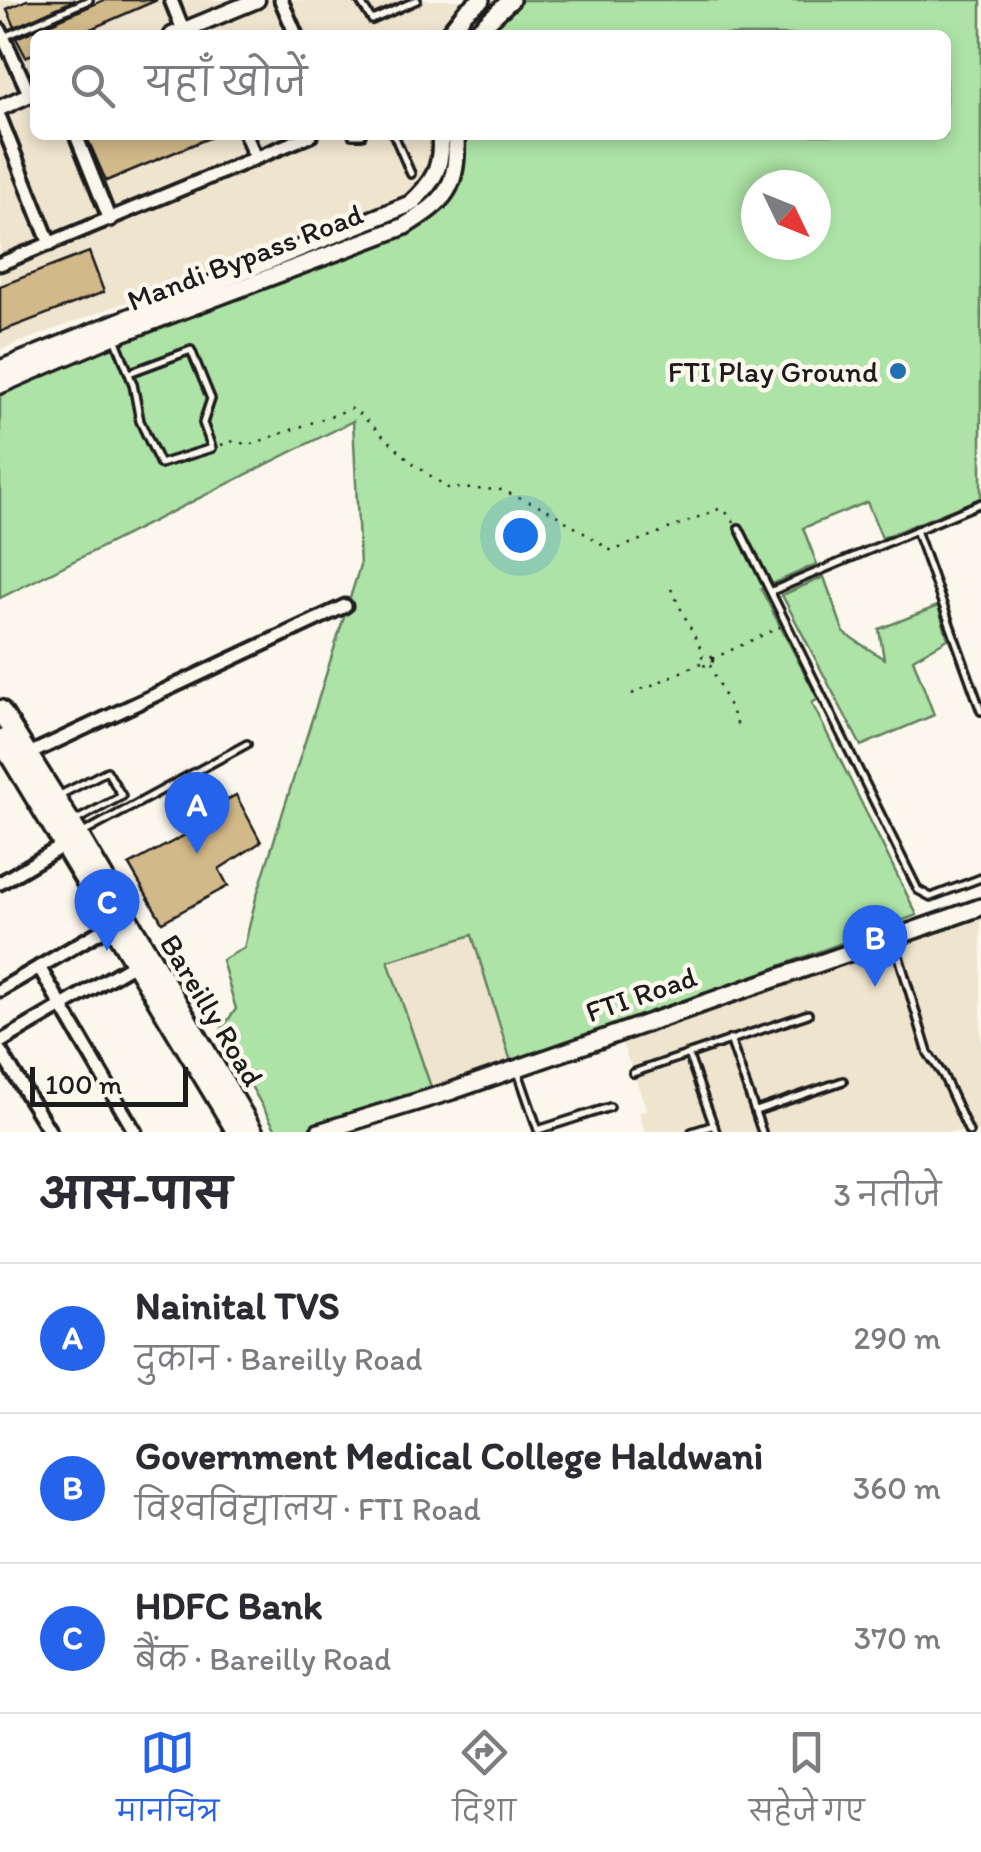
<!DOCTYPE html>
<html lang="hi">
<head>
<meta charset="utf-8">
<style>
	:root { --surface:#fff; --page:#f7f7f7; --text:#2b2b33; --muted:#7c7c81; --line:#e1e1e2; --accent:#2563eb }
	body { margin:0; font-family:Itim,"Playpen Sans Deva",sans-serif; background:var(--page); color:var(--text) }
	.compass { position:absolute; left:741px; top:170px; width:90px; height:90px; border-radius:50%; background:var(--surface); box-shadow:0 5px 15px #0003; rotate:133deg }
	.scale { position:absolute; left:30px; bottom:25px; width:158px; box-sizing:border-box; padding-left:10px; border:5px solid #1c1c1c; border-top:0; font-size:28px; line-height:35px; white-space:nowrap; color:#1c1c1c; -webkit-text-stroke:8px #fbf7ec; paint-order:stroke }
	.you { position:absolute; left:520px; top:535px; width:35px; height:35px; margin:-25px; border:8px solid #fff; border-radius:50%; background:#1a73e8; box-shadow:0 0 0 15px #1a73e833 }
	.badge { display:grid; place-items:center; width:65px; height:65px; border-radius:50%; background:var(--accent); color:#fff; font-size:32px; font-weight:700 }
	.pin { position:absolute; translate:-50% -82px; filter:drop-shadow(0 2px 5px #0008) }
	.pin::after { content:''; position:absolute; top:52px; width:35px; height:30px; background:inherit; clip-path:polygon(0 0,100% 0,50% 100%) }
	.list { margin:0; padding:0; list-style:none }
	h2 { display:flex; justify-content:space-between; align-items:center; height:130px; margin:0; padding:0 40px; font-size:42px }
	h2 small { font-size:32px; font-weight:400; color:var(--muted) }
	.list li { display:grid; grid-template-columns:65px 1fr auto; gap:30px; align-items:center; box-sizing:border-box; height:150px; padding:0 40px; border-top:2px solid var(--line) }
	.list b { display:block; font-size:38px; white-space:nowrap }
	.list p { margin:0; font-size:32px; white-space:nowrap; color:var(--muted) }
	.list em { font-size:32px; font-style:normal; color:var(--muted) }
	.icon { flex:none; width:55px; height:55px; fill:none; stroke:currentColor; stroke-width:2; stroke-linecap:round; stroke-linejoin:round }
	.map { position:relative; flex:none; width:981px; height:1132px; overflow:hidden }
	.search { position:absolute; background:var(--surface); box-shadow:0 5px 15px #0003; left:30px; right:30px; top:30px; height:110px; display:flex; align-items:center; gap:25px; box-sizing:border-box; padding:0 35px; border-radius:15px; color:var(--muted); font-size:38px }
	.sheet { height:580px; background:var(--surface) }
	nav { display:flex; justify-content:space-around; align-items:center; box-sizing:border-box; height:140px; border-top:2px solid var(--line); background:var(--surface); font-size:28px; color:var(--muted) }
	nav a { display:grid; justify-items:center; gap:5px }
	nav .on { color:var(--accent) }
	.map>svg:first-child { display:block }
	.built { fill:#efe4ce }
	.green { fill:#ade3a6; stroke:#648061; stroke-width:2.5; fill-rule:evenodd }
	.building { fill:#d2b989; stroke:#1c1c1c; stroke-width:2.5 }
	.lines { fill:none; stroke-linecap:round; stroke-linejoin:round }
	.service-casing { stroke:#1c1c1c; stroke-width:12 }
	.minor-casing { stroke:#1c1c1c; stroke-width:19 }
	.tertiary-casing { stroke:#1c1c1c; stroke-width:21 }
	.secondary-casing { stroke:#1c1c1c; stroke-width:22 }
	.trunk-casing { stroke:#1c1c1c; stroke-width:25 }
	.path { stroke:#1c1c1c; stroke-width:2.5; stroke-dasharray:2.5 8; stroke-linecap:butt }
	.service { stroke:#fbf7ec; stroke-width:5 }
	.minor { stroke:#fbf7ec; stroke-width:11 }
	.tertiary { stroke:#fbf7ec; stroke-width:14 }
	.secondary { stroke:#fbf7ec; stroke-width:15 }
	.trunk { stroke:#fbf7ec; stroke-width:18 }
	.poi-dot { fill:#1f6fb2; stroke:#fbf7ec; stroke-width:4 }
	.labels { text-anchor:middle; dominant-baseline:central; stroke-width:9; stroke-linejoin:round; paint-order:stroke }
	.street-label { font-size:30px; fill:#1c1c1c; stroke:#fbf7ec }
	.poi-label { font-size:30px; fill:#1c1c1c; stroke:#fbf7ec; text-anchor:end }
</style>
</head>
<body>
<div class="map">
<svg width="981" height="1132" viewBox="0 0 981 1132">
	<rect width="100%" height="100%" fill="#fbf7ec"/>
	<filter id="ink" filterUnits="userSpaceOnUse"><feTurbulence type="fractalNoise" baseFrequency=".01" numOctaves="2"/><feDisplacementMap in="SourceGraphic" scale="20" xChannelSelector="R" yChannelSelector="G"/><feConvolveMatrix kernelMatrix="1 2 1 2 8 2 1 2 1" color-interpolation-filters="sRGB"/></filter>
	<g filter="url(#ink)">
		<g class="built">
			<path d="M0 0H470L459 9 439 35H35V135H431L432 165 401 197 0 350Z"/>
			<path d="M981 915V1132H645L639 1113 647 1110 620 1038Z"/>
			<path d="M472 934 512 1065 443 1090 277 1132 220 1031 236 1009Z"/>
		</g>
		<g class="green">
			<path d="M519 0H981V498L882 538 867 502 803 528 817 564 761 589 818 699 812 703 917 915 512 1065 472 935 388 961 432 1090 305 1132H277L220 1031 236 1009 222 960 244 948 256 898 360 566 353 421 0 598V390L446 202 460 179 462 135H946V35H484L490 23ZM756 185H816V245H756Z"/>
			<path d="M824 577 844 633 884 659 879 629 938 606 948 639 913 659 934 715 861 746 782 595Z"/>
		</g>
		<g class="building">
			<path d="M27 0H75L15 27 7 9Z"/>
			<path d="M104 0H157L77 35H35V53L26 57 16 38Z"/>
			<path d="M86 135H216L106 181Z"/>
			<path d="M89 252 104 292 0 332V286Z"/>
			<path d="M236 795 261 842 219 869 228 886 162 922 129 865 196 829 191 820Z"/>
		</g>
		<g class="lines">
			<g class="service-casing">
				<g id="service">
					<path d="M359 0 372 20 417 0"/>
					<path d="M4 37 89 0"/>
					<path d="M352 135H362"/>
					<path d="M394 135 411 174"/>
					<path d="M115 338 133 384 140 421 160 464 212 448 203 423 211 399 191 350 129 373"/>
					<path d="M739 528 918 890 931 897 981 878"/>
					<path d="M916 530 981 711"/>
					<path d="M772 591 981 503"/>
					<path d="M58 796 107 771 122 796 73 822"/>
					<path d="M83 833 247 744"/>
					<path d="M894 940 928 1053 943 1075 969 1132"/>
					<path d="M730 1039 762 1132"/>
					<path d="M688 1054 716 1132"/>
					<path d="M518 1072 538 1130 610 1107"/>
					<path d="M633 1073 808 1014"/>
					<path d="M756 1111 843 1081"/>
					<path d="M692 1132 714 1125"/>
				</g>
			</g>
			<g class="minor-casing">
				<g id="minor">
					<path d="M171 0 183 30"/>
					<path d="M281 0 296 35"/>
					<path d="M0 30 30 95"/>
					<path d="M0 118 50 244"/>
					<path d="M76 135 110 220"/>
					<path d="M246 135 255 157"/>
					<path d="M0 264 311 135"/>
					<path d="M29 754 345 606"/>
					<path d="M0 883 64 845"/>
					<path d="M39 967 135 1132"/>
					<path d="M0 990 111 925"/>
					<path d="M0 1042 134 964"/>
					<path d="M0 1051 50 1132"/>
				</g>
			</g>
			<g class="tertiary-casing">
				<g id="tertiary">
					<path d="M172 35 257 0"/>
					<path d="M0 108 35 92"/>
				</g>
			</g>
			<g class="secondary-casing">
				<g id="secondary">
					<path d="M447 35 466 11 481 0"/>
					<path d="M473 35 511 0"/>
					<path d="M0 369 410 204C433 183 443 167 440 135"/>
					<path d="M0 385 114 336 403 227C447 200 458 188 456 135"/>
					<path d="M319 1132 452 1091 981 907"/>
				</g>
			</g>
			<g class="trunk-casing">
				<g id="trunk">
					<path d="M0 710 79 836 253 1132"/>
					<path d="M0 739 237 1132"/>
				</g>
			</g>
			<g class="path">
				<path d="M221 445 234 441 249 445 353 408 415 465 448 488 501 490 545 508 612 551 719 509 725 511 735 523"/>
				<path d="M671 589 704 655"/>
				<circle cx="707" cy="660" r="6"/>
				<path d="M712 659 780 627"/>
				<path d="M710 665 739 728"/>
				<path d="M632 694 701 663"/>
			</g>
			<use href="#service" class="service"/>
			<use href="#minor" class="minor"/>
			<use href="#tertiary" class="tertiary"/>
			<use href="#secondary" class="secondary"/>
			<use href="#trunk" class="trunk"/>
		</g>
	</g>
	<circle class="poi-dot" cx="898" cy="371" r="10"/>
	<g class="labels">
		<g class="street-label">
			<text transform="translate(245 257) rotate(-21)">Mandi Bypass Road</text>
			<text transform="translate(641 994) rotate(-19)">FTI Road</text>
			<text transform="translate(212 1010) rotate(59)">Bareilly Road</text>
		</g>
		<g class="poi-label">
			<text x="878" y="371">FTI Play Ground</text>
		</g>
	</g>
</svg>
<svg class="compass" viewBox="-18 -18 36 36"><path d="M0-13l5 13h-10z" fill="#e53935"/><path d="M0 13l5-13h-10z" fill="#7c7c81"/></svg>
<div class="scale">100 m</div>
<div class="you"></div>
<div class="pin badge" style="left:197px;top:854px">A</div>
<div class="pin badge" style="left:875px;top:987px">B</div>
<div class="pin badge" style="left:107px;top:951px">C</div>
<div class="search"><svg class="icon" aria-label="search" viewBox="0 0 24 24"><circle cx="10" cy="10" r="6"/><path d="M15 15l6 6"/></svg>यहाँ खोजें</div>
</div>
<section class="sheet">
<h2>आस-पास<small>3 नतीजे</small></h2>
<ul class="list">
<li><span class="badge">A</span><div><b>Nainital TVS</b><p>दुकान · Bareilly Road</p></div><em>290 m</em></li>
<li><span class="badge">B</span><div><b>Government Medical College Haldwani</b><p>विश्वविद्यालय · FTI Road</p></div><em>360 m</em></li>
<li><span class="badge">C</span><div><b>HDFC Bank</b><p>बैंक · Bareilly Road</p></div><em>370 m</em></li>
</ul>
</section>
<nav>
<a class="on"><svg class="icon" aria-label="map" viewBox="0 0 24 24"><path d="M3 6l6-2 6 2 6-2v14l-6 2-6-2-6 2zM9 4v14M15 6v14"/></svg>मानचित्र</a>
<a><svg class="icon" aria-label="directions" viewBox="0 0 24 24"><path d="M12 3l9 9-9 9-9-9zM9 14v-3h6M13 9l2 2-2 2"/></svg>दिशा</a>
<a><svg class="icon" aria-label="saved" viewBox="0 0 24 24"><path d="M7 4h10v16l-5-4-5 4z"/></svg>सहेजे गए</a>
</nav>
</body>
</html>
